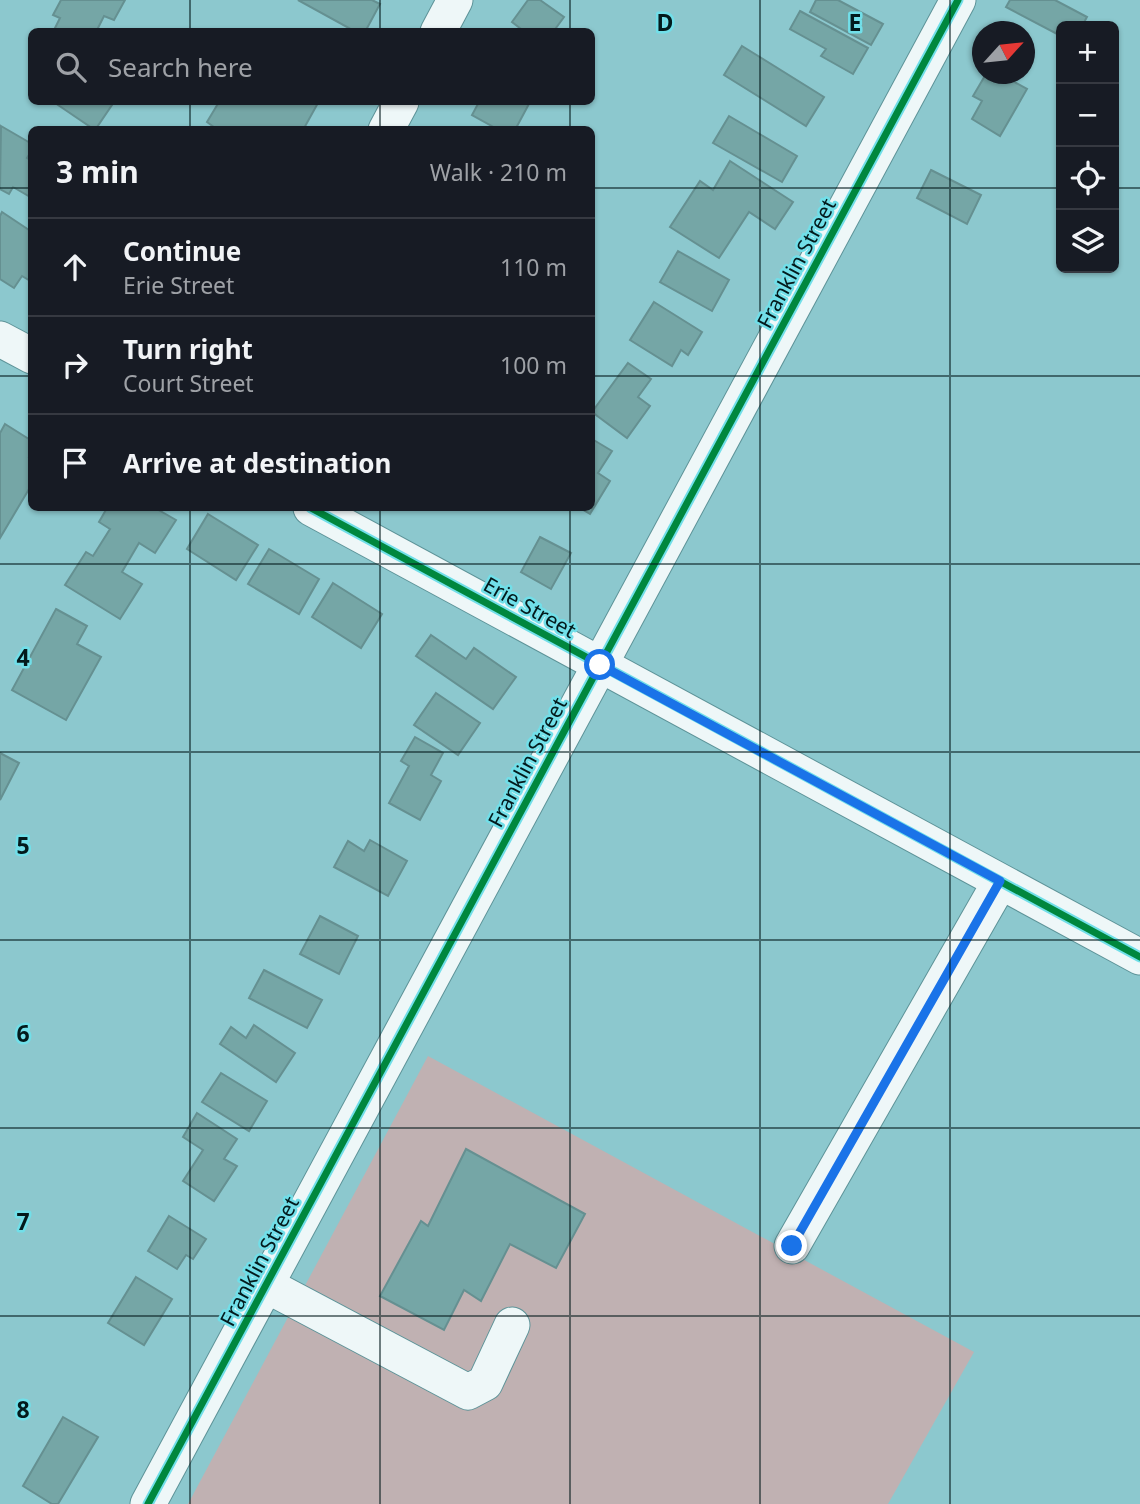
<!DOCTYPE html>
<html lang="en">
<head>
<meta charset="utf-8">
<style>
	:root { --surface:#171b24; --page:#20242c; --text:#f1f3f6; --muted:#9ea1a6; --line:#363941 }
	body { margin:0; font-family:"Noto Sans",sans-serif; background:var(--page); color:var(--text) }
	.controls { position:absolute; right:21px; top:21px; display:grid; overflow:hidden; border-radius:10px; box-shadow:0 2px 5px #0004 }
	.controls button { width:63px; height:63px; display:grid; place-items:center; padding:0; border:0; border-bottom:2px solid var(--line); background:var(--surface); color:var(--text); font:35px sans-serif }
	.compass { position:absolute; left:972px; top:21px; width:63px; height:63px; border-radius:50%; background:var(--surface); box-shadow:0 2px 5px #0004; rotate:63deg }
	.stop { position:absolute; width:21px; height:21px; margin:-16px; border:5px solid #1a73e8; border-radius:50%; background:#fff }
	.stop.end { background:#1a73e8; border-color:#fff; box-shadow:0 2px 7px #0008 }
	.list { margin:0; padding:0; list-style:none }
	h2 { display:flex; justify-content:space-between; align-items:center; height:91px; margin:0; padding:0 28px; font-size:30px }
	h2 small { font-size:23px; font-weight:400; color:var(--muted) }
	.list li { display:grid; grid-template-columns:46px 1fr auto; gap:21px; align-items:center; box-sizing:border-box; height:98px; padding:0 28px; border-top:2px solid var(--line) }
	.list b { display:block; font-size:26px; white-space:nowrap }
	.list p { margin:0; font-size:23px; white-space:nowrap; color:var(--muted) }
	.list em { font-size:23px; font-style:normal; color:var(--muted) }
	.icon { flex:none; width:38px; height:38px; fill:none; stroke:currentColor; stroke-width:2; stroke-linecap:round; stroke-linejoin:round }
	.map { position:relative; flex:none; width:1140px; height:1504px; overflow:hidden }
	.search { position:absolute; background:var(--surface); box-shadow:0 2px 5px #0004; left:28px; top:28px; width:567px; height:77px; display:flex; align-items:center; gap:18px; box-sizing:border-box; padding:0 24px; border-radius:10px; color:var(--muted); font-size:26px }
	.panel { position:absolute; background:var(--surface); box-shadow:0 2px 5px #0004; left:28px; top:126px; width:567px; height:385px; border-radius:10px }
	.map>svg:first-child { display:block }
	.green { fill:#c0b1b2 }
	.building { fill:#75a6a6; stroke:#659091; stroke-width:2 }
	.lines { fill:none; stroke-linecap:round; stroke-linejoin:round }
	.minor-casing { stroke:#5d9398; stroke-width:37 }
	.minor { stroke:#eef7f8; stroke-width:35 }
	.cycleway-casing { stroke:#71dfe9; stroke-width:11 }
	.cycleway { stroke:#00873e; stroke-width:7 }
	.route { stroke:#1a73e8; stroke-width:9 }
	.grid { fill:none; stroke:#031a1c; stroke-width:2; stroke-opacity:0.55 }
	.labels { text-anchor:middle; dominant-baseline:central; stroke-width:5; stroke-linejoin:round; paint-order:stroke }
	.street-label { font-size:21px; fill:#031a1c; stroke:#71dfe9 }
	.grid-label { font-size:23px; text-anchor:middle; font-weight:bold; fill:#031a1c; stroke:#71dfe9; stroke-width:5; stroke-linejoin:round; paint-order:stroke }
</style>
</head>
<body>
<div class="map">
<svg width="1140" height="1504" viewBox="0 0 1140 1504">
	<rect width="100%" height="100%" fill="#8cc8ce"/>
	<path class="green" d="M428 1056 974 1352 888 1504H188Z"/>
	<g class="building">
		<path d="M61 0H125L114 20 104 16 96 32H53L60 18 53 15Z"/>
		<path d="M298 0H372L380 4 365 32H356Z"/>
		<path d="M528 0H540L564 17 553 32H525L512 22Z"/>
		<path d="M816 0H838L883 24 871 45 810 12Z"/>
		<path d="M1010 0H1055L1087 17 1082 26H1061V36L1006 7Z"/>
		<path d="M800 11 868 48 853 74 821 56 826 49 790 29Z"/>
		<path d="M742 46 824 97 806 126 724 75Z"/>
		<path d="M986 74H1000L1027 89 1000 136 972 119 982 101 973 96Z"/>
		<path d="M57 102H114L95 130 55 103Z"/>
		<path d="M219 102H316L318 103 303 130H218L207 122Z"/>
		<path d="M479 102H530L515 130H499L472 115Z"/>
		<path d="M729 116 797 156 782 182 713 143Z"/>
		<path d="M1 126 32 144V150L27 158 32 161V198L13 187 9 194 0 189Z"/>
		<path d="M730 161 793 202 775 229 749 212 719 258 670 227 700 181 713 190Z"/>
		<path d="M931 170 981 195 967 224 917 198Z"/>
		<path d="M2 212 32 232V282L22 276 14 288 0 279V216Z"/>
		<path d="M678 251 729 280 712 311 660 282Z"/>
		<path d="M654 302 702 332 688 355 681 350 672 366 630 340Z"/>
		<path d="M628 363 651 379 638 397 650 406 627 438 592 412Z"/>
		<path d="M5 424 32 441V452L29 457 32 458V484L0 538V433Z"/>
		<path d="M592 439 612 451 598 473 610 481 590 514 580 508H592Z"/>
		<path d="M107 508H155L176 520 155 553 139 543 122 572 142 584 120 619 65 585 86 552 93 556 110 529 99 522Z"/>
		<path d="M208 514 258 545 236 580 187 549Z"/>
		<path d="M540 537 571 553 551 589 521 572Z"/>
		<path d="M269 549 319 579 299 614 248 584Z"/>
		<path d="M333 583 382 614 361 648 312 617Z"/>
		<path d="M56 609 87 626 77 644 101 657 66 720 12 690Z"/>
		<path d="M431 635 466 659 474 648 516 677 493 709 416 656Z"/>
		<path d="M436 693 480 723 458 755 414 725Z"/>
		<path d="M415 737 443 753 431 775 441 781 420 820 389 803 409 766 401 761Z"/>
		<path d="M0 753 19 763 0 800Z"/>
		<path d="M370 840 407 861 388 896 334 867 348 841 364 851Z"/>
		<path d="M320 916 358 936 339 974 300 954Z"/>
		<path d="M264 970 322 1000 307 1028 249 998Z"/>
		<path d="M254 1025 295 1053 276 1082 220 1044 231 1027 246 1038Z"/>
		<path d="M221 1073 267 1101 249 1131 202 1102Z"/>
		<path d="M197 1113 237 1139 224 1159 237 1166 214 1201 183 1181 203 1150 183 1137Z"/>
		<path d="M466 1149 585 1214 556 1268 510 1244 481 1301 464 1290 444 1330 380 1296 421 1221 428 1226Z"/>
		<path d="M169 1216 206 1239 193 1259 186 1255 177 1269 148 1251Z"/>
		<path d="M136 1277 172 1299 144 1345 108 1323Z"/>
		<path d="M63 1417 98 1437 58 1504H52L23 1486Z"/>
	</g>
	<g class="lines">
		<g class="minor-casing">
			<g id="minor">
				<path d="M438 32 455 0"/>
				<path d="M386 130 401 102"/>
				<path d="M0 339 32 356"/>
				<path d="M311 508 1140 957"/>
				<path d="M792 1246 1000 882"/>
				<path d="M266 1285 468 1392 485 1383 512 1325"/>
				<path d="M148 1504 958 0"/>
			</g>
		</g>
		<use href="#minor" class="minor"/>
		<g class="cycleway-casing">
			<g id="cycleway">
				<path d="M311 508 1140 957"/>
				<path d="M148 1504 958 0"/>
			</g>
		</g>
		<use href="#cycleway" class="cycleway"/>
	</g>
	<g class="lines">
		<path class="route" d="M600 665 1000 881 792 1246"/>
	</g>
	<path class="grid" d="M190 0V32M380 0V32M570 0V32M760 0V1504M950 0V1504M190 102V130M380 102V130M570 102V130M0 188H32M592 188H1061M1114 188H1140M0 376H32M592 376H1140M190 508V1504M380 508V1504M570 508V1504M0 564H1140M0 752H1140M0 940H1140M0 1128H1140M0 1316H1140"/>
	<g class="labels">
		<g class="street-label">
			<text transform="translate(796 263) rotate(-62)">Franklin Street</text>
			<text transform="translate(530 607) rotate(29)">Erie Street</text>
			<text transform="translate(527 762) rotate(-62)">Franklin Street</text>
			<text transform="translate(259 1261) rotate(-62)">Franklin Street</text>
		</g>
	</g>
	<g class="grid-label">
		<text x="665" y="31">D</text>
		<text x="855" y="31">E</text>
		<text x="23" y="666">4</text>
		<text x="23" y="854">5</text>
		<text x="23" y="1042">6</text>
		<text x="23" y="1230">7</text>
		<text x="23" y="1418">8</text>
	</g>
</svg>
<div class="controls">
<button>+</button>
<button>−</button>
<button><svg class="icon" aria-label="locate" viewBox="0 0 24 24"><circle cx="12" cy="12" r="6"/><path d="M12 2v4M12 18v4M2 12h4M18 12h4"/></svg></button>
<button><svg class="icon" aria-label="layers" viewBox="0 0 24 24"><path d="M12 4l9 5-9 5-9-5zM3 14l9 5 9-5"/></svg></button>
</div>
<svg class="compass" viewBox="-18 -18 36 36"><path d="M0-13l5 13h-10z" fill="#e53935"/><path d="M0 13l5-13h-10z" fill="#9ea1a6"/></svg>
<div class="stop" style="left:600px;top:665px"></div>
<div class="stop end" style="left:792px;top:1246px"></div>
<div class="search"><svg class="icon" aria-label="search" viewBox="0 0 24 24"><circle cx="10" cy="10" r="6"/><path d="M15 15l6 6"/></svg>Search here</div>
<section class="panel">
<h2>3 min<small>Walk · 210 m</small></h2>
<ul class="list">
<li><svg class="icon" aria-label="ahead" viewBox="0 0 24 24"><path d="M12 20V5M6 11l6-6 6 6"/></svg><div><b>Continue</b><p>Erie Street</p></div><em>110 m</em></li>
<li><svg class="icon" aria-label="right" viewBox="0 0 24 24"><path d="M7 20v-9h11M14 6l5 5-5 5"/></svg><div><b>Turn right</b><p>Court Street</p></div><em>100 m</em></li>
<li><svg class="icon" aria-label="arrive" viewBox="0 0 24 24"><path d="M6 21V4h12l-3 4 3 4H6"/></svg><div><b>Arrive at destination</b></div></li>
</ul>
</section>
</div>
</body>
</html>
